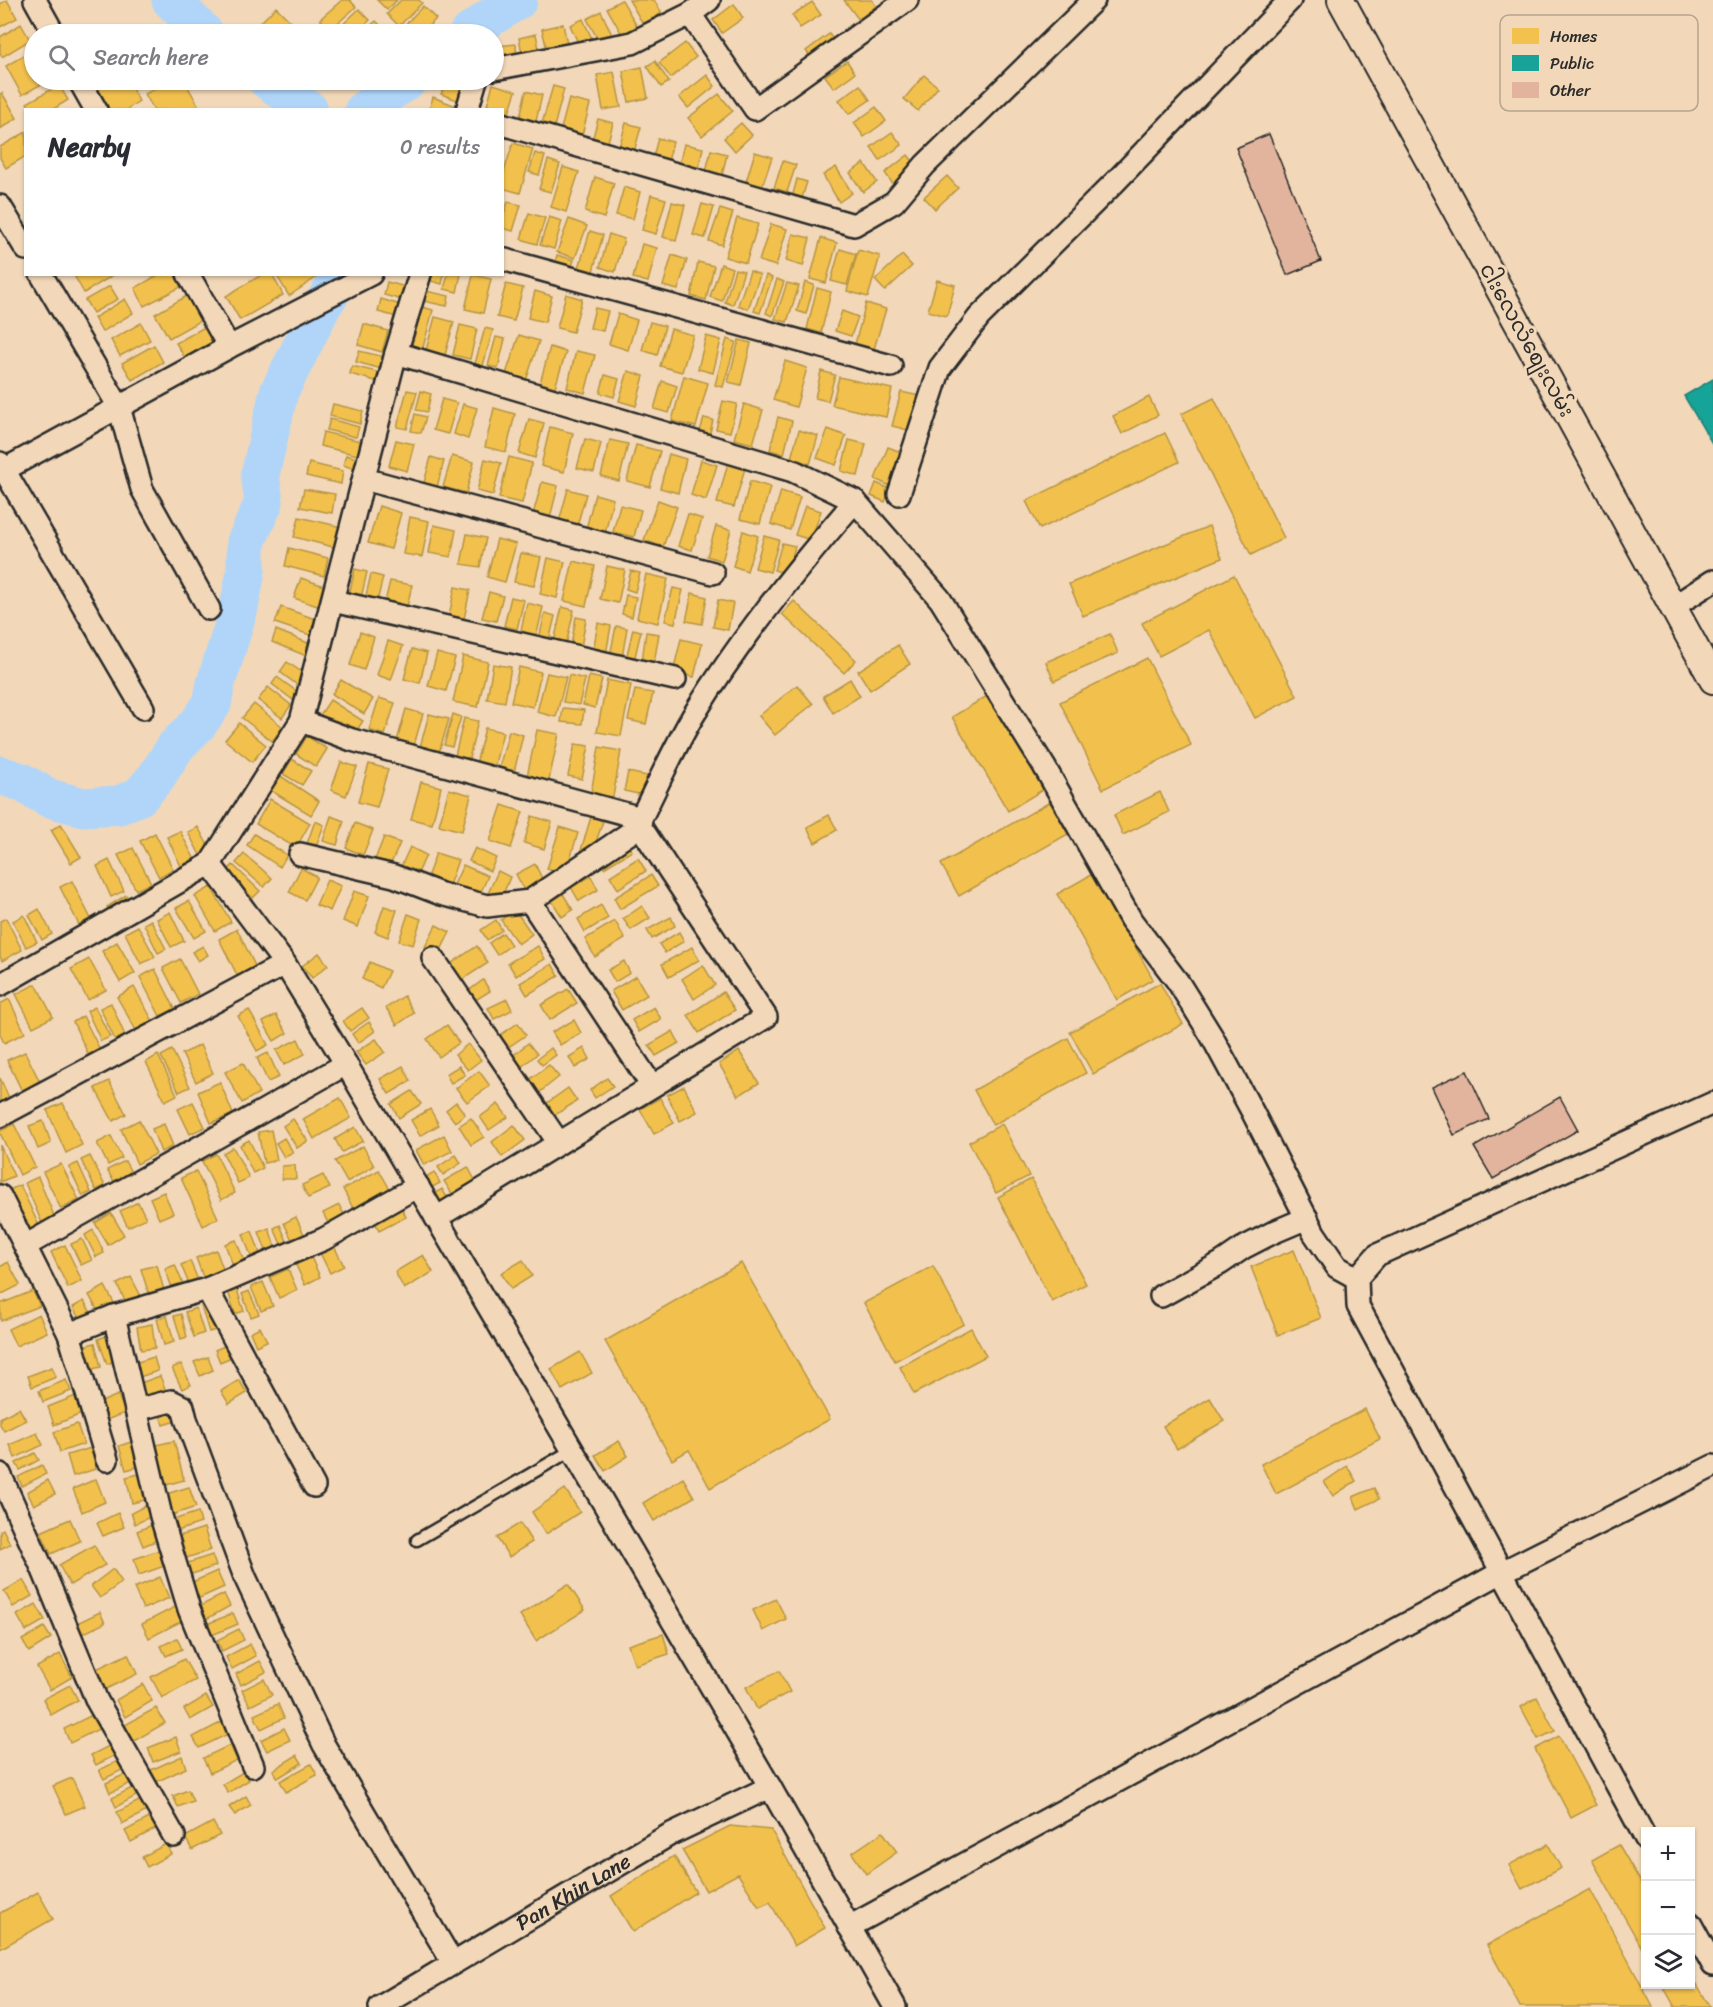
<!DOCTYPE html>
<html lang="en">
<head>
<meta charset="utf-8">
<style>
	:root { --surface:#fff; --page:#f7f7f7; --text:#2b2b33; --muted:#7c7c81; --line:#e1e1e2 }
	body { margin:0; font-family:Sriracha,"Noto Sans Myanmar",sans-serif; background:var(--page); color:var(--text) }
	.controls { position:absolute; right:18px; bottom:18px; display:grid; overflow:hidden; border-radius:0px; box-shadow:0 2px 4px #0004 }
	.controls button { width:54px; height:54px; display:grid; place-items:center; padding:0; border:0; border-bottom:2px solid var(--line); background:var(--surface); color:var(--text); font:30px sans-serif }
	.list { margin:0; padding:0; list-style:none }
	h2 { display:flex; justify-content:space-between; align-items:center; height:78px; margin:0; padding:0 24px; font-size:26px }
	h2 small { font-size:20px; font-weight:400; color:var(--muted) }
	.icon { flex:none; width:33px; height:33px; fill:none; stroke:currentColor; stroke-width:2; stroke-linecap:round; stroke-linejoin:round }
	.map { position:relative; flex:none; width:1713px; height:2007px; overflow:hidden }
	.search { position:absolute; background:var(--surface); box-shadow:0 2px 4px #0004; left:24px; top:24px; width:480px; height:66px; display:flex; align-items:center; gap:15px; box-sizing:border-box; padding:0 21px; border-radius:33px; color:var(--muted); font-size:22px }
	.panel { position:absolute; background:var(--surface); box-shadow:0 2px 4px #0004; left:24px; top:108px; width:480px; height:168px; border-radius:0px }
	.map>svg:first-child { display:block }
	.homes { fill:#f2c14e; stroke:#b69444; stroke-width:1.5 }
	.public { fill:#17a398; stroke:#1d7f77; stroke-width:1.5 }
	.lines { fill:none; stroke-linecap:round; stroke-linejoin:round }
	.river { stroke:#b0d5f9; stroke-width:39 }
	.building { fill:#e2b49d; stroke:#2b2b2b; stroke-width:1.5 }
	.service-casing { stroke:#2b2b2b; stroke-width:15 }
	.minor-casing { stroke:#2b2b2b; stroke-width:26 }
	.tertiary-casing { stroke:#2b2b2b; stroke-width:30 }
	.service { stroke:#f2d8b9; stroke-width:10 }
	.minor { stroke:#f2d8b9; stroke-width:21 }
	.tertiary { stroke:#f2d8b9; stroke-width:26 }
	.labels { text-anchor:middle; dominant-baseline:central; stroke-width:6; stroke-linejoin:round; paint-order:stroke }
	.street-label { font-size:21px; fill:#2b2b2b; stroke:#f2d8b9 }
	.key { fill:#f2d8b9; stroke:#b6a48e; stroke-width:1.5 }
	.key-label { font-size:16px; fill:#2b2b2b }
</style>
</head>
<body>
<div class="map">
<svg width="1713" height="2007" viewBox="0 0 1713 2007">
	<rect width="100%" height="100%" fill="#f2d8b9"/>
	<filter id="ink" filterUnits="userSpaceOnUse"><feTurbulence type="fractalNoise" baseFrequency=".0167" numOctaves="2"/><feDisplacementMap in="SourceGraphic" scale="12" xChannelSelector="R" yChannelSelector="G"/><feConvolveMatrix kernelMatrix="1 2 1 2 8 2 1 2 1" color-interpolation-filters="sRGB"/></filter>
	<g filter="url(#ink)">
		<g class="homes">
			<path d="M7 0 17 18 0 27V4Z"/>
			<path d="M342 0H350L356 7 330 30 320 19Z"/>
			<path d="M377 0H397L387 10Z"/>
			<path d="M401 0H419L422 3 399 26 387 14Z"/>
			<path d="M621 0H622L638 28 623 36 607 8Z"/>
			<path d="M629 0H654L662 13 643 24Z"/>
			<path d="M844 0H872L876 6 859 20Z"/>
			<path d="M812 2 821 15 800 28 792 15Z"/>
			<path d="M734 4 743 18 722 33 713 20Z"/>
			<path d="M423 6 436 19 420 34H405L400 30Z"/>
			<path d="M276 7 292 23 280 34H255L252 31Z"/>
			<path d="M359 9 370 20 355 34H333Z"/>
			<path d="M601 11 612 35 599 42 587 19Z"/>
			<path d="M583 19 593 41 580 47 570 25Z"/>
			<path d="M376 21 389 34H361Z"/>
			<path d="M21 24 30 40 2 57 0 53V37Z"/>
			<path d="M563 24 568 49 548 54 542 29Z"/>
			<path d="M536 34 541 59 524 63 519 38Z"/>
			<path d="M829 34 838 46 815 63 806 51Z"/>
			<path d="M685 43 696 57 671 78 659 63Z"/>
			<path d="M516 44 517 63 498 64 497 46Z"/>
			<path d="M34 49V80H49L22 95 6 66Z"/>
			<path d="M655 61 669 82 661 87 647 66Z"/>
			<path d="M847 61 855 73 834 88 825 76Z"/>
			<path d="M642 67 648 98 629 102 623 71Z"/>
			<path d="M614 72 621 107 603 110 597 75Z"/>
			<path d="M707 75 715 86 688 108 679 97Z"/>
			<path d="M924 75 938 87 918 111 904 99Z"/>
			<path d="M93 80H127L139 101 126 110H110Z"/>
			<path d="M170 80H184L201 110H154L145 94Z"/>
			<path d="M447 80H469L460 101 441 94Z"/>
			<path d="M493 84 516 91 509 113 487 105Z"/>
			<path d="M59 85 68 100 52 110H31L27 103Z"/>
			<path d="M860 85 870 100 849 114 839 100Z"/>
			<path d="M553 86 564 89 553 131 541 127Z"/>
			<path d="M526 91 542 95 536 121 520 117Z"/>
			<path d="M2 93 17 118 0 129V94Z"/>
			<path d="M719 94 733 111 702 136 688 118Z"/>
			<path d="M433 97 461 108 460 110H429Z"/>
			<path d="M569 99 590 104 582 135 561 129Z"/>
			<path d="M876 107 886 121 864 137 854 123Z"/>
			<path d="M598 119 613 123 606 149 591 144Z"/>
			<path d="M626 123 641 127 632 159 617 154Z"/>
			<path d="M741 123 752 135 735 151 724 138Z"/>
			<path d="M26 132V156L6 168 0 158V147Z"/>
			<path d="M892 132 902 145 880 160 871 147Z"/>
			<path d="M658 138 673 142 667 165 652 161Z"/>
			<path d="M513 143 533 149 520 193 502 188V178Z"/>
			<path d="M684 144 703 148 697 174 678 169Z"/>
			<path d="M711 150 727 154 721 180 705 176Z"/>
			<path d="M755 152 772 157 761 190 745 185Z"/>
			<path d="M535 153 545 156 539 175 529 172Z"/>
			<path d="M908 155 918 168 895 187 885 173Z"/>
			<path d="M548 160 560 164 551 192 539 189Z"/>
			<path d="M783 161 796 165 787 192 774 188Z"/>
			<path d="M864 163 877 182 863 192 850 173Z"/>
			<path d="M563 167 579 172 566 212 551 207Z"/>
			<path d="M836 167 852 193 839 202 823 175Z"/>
			<path d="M947 176 958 188 935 209 924 197Z"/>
			<path d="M595 177 614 183 604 218 585 212Z"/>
			<path d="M797 179 807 182 801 201 792 198Z"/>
			<path d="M624 187 640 192 633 219 616 215Z"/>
			<path d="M651 195 666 199 656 234 642 230Z"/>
			<path d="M508 202 521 205 513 231 502 228V219Z"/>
			<path d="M672 202 685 205 676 241 663 237Z"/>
			<path d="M702 204 714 207 705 238 693 235Z"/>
			<path d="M720 209 733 213 722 245 709 241Z"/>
			<path d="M529 213 545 218 537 244 521 239Z"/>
			<path d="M549 217 562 221 554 249 540 245Z"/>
			<path d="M737 218 758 224 746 263 725 257Z"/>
			<path d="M569 219 587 226 575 258 557 252Z"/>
			<path d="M771 224 787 229 776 266 759 261Z"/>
			<path d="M590 231 603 235 592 275 578 271Z"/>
			<path d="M609 234 624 239 615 272 600 267Z"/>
			<path d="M793 234 810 238 803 266 786 261Z"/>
			<path d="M821 238 837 243 826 283 810 279Z"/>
			<path d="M642 244 657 248 648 282 633 278Z"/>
			<path d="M840 249 856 254 847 285 831 281Z"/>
			<path d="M858 250 880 256 868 297 847 291Z"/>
			<path d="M557 255 574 260 569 276 553 271Z"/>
			<path d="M672 255 687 260 678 290 663 286Z"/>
			<path d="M902 255 912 266 885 291 875 280Z"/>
			<path d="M698 262 714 266 706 300 691 296Z"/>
			<path d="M721 264 732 268 722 301 710 297Z"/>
			<path d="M735 269 744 271 733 305 725 302Z"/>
			<path d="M750 271 760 275 748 309 738 305Z"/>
			<path d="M79 274H115L84 293 75 277Z"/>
			<path d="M160 274H175L181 287 144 306 135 288Z"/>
			<path d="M263 274H272L283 295 240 320 226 296Z"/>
			<path d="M280 274H319L320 275 289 296 277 276Z"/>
			<path d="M432 274H444L442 284 431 281Z"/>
			<path d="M448 274H461L457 292 444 289Z"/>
			<path d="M473 275 491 279 483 313 465 309Z"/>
			<path d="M766 275 772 278 760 313 754 311Z"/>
			<path d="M777 279 784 282 772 316 766 313Z"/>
			<path d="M937 280 955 285 947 316 928 311Z"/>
			<path d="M387 282 410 288 406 301 384 295Z"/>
			<path d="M805 282 814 285 806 314 797 311Z"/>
			<path d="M787 283 799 286 787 322 775 319Z"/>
			<path d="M506 284 523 288 514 321 497 317Z"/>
			<path d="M110 286 118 299 93 313 85 300Z"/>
			<path d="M817 288 831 292 821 333 807 329Z"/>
			<path d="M426 291 449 296 447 306 423 301Z"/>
			<path d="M535 291 552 296 545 322 528 318Z"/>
			<path d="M190 294 203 319 169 338 155 314Z"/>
			<path d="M566 294 582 299 573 332 557 328Z"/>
			<path d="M125 299 133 313 102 332 94 318Z"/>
			<path d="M381 299 404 306 401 318 378 312Z"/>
			<path d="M866 303 886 309 874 349 855 344Z"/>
			<path d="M422 307 433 310 422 351 411 348Z"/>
			<path d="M595 308 608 311 603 331 590 328Z"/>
			<path d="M842 311 858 317 851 336 835 331Z"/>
			<path d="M618 314 637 320 628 350 609 344Z"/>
			<path d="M435 317 454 322 445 355 426 350Z"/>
			<path d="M650 322 665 326 657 355 642 350Z"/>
			<path d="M141 323 150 340 120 356 111 340Z"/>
			<path d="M364 324 388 331 382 352 358 345Z"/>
			<path d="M208 325 216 340 185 358 176 343Z"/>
			<path d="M460 325 477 329 470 359 453 355Z"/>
			<path d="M485 328 493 330 482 369 474 367Z"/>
			<path d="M671 329 693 335 682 372 660 366Z"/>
			<path d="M519 335 539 341 524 387 504 380Z"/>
			<path d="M706 336 721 340 713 373 698 369Z"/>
			<path d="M496 337 505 339 498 368 488 366Z"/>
			<path d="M727 339 736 342 723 387 715 385Z"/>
			<path d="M739 340 751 343 741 385 728 382Z"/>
			<path d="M154 345 163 362 132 380 122 363Z"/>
			<path d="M550 347 566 352 555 387 540 383Z"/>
			<path d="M359 351 385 357 382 369 356 362Z"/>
			<path d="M576 351 595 355 585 393 567 388Z"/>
			<path d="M785 361 807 368 796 407 773 400Z"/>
			<path d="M352 366 381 373 379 382 350 374Z"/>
			<path d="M628 371 644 376 636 406 619 401Z"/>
			<path d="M821 371 835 375 828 401 815 398Z"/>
			<path d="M605 375 619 379 614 397 600 393Z"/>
			<path d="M684 376 708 383 696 427 672 421Z"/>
			<path d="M839 377 892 389 886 417 832 405Z"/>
			<path d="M662 381 677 386 669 413 654 409Z"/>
			<path d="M407 390 417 392 407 429 397 427Z"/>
			<path d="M421 391 431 394 427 412 416 410Z"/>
			<path d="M901 392 920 396 912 431 892 426Z"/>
			<path d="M1149 397 1158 415 1122 434 1113 416Z"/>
			<path d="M1214 398 1284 538 1251 555 1181 414Z"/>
			<path d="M442 399 457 403 448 434 433 430Z"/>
			<path d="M723 401 737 404 730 432 716 429Z"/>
			<path d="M333 404 363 411 360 424 330 416Z"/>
			<path d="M463 404 477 408 468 439 454 434Z"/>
			<path d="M744 404 763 410 753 444 734 439Z"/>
			<path d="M494 408 515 414 506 452 485 447Z"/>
			<path d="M415 414 426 417 421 433 411 431Z"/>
			<path d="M778 417 792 421 784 454 770 450Z"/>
			<path d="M704 418 713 420 708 441 698 438Z"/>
			<path d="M330 419 359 427 356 437 327 430Z"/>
			<path d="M529 419 544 423 535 458 519 453Z"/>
			<path d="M550 427 573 433 564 472 541 466Z"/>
			<path d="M828 429 846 436 836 465 817 458Z"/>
			<path d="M799 430 818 436 810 464 791 458Z"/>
			<path d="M323 432 369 443 366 457 320 446Z"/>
			<path d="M1165 433 1179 462 1040 529 1026 501Z"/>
			<path d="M585 439 601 443 594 472 577 468Z"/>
			<path d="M396 440 414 444 407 471 389 466Z"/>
			<path d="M610 440 628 444 619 481 601 476Z"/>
			<path d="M849 440 866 444 858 476 841 471Z"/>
			<path d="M636 445 660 451 650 487 627 481Z"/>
			<path d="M888 447 906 454 892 487 875 479Z"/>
			<path d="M669 454 686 459 678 493 660 488Z"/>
			<path d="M346 455 364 460 361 471 343 465Z"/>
			<path d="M452 456 474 462 466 493 443 487Z"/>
			<path d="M431 457 444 461 435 494 422 490Z"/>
			<path d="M509 457 532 463 522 503 499 498Z"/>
			<path d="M485 459 501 463 493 495 477 491Z"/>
			<path d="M701 460 717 465 706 500 691 495Z"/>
			<path d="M309 463 343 471 341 484 306 476Z"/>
			<path d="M728 463 745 468 734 507 717 503Z"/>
			<path d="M750 481 770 487 760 524 740 519Z"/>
			<path d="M542 482 558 486 549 522 532 518Z"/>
			<path d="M876 483 890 489 885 502 871 496Z"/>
			<path d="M304 489 335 494 332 513 300 507Z"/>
			<path d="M568 489 586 494 577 526 559 522Z"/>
			<path d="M781 491 800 497 790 530 771 524Z"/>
			<path d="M595 494 613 499 605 534 586 529Z"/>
			<path d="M658 500 677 507 663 547 644 540Z"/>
			<path d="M620 505 641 510 634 537 613 532Z"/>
			<path d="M379 506 401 513 391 549 368 543Z"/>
			<path d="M805 506 821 511 811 540 795 535Z"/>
			<path d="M688 514 702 519 692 550 678 546Z"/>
			<path d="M299 517 342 527 337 548 294 537Z"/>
			<path d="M410 517 429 521 422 557 403 554Z"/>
			<path d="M434 525 456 530 451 557 429 553Z"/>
			<path d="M716 526 731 530 722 561 707 556Z"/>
			<path d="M1209 526 1222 558 1083 616 1069 584Z"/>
			<path d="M743 531 758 536 747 571 733 566Z"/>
			<path d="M467 534 486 538 480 567 461 564Z"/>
			<path d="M764 536 779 540 770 572 755 568Z"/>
			<path d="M497 539 516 544 505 582 487 577Z"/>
			<path d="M782 543 795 546 788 574 774 570Z"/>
			<path d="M289 548 328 558 324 576 285 566Z"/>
			<path d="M521 553 541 557 534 586 514 582Z"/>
			<path d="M548 558 565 562 557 598 540 594Z"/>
			<path d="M573 561 595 566 586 606 564 601Z"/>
			<path d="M607 566 625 570 618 603 600 599Z"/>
			<path d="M355 569 367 572 361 598 349 595Z"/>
			<path d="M631 571 640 573 635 592 626 589Z"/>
			<path d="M371 574 383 577 377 602 365 600Z"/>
			<path d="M646 574 668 579 658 623 637 618Z"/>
			<path d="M1234 575 1297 696 1255 718 1209 630 1159 656 1142 623Z"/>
			<path d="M301 578 330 588 323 608 294 598Z"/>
			<path d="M390 581 412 585 407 607 385 602Z"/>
			<path d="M455 587 470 590 464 619 449 616Z"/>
			<path d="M673 588 683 590 675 623 665 621Z"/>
			<path d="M489 592 503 596 496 621 482 618Z"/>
			<path d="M692 593 707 597 702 624 686 621Z"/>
			<path d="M626 595 636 597 632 617 622 614Z"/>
			<path d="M511 597 524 600 517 629 504 626Z"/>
			<path d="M718 600 733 603 728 630 713 627Z"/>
			<path d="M794 601 856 660 844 673 782 614Z"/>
			<path d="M527 603 543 607 536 638 520 635Z"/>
			<path d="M281 607 321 621 316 637 275 623Z"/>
			<path d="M562 607 574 610 566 645 554 642Z"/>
			<path d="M545 613 555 616 549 641 539 639Z"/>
			<path d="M576 617 586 619 581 647 571 645Z"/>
			<path d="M598 623 611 626 606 654 593 651Z"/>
			<path d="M616 626 627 628 622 658 610 656Z"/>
			<path d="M633 629 641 631 634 661 626 659Z"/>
			<path d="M276 630 313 645 309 657 272 642Z"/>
			<path d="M360 632 374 637 364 670 350 665Z"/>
			<path d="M646 632 659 634 654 663 642 661Z"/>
			<path d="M1110 634 1118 653 1054 681 1046 662Z"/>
			<path d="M681 639 702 644 694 677 673 672Z"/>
			<path d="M388 641 403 646 391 680 377 675Z"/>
			<path d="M898 645 910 664 870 690 858 671Z"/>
			<path d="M412 649 427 653 420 683 404 679Z"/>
			<path d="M437 653 455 658 446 691 428 686Z"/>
			<path d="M463 656 488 662 478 707 453 702Z"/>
			<path d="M1147 658 1191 745 1103 789 1060 702Z"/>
			<path d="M287 662 312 679 304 690 280 672Z"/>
			<path d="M493 664 511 667 505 702 487 699Z"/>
			<path d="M519 667 541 672 533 707 511 702Z"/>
			<path d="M547 673 566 677 556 717 537 712Z"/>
			<path d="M569 675 585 679 579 705 563 702Z"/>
			<path d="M589 676 602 679 595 708 583 705Z"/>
			<path d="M277 677 303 696 297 703 272 684Z"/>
			<path d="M850 679 860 696 833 713 823 696Z"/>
			<path d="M341 680 373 699 364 714 332 694Z"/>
			<path d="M607 680 631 685 621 736 597 732Z"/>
			<path d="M797 685 813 704 775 735 759 716Z"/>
			<path d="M268 687 291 705 282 718 258 700Z"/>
			<path d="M635 690 653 693 646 724 628 720Z"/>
			<path d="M987 696 1044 789 1008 811 952 717Z"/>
			<path d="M379 698 395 703 385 735 369 730Z"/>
			<path d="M330 700 363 721 351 739 318 718Z"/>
			<path d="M254 704 283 727 272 741 242 718Z"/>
			<path d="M563 708 584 710 582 724 561 722Z"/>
			<path d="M406 709 423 714 414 745 397 741Z"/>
			<path d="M429 714 449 719 438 756 419 751Z"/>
			<path d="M453 714 461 717 452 747 444 745Z"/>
			<path d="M464 718 478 721 468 763 454 760Z"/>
			<path d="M239 723 266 745 252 762 225 740Z"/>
			<path d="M485 728 503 732 494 768 476 764Z"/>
			<path d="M537 730 559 734 548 785 526 781Z"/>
			<path d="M509 731 523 735 514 772 499 768Z"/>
			<path d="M307 736 327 749 316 767 296 754Z"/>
			<path d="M575 744 589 746 582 779 568 776Z"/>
			<path d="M599 747 621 751 613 797 591 793Z"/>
			<path d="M292 759 311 771 302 785 283 774Z"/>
			<path d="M341 762 357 767 346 796 331 790Z"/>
			<path d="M369 764 388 769 377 807 358 802Z"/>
			<path d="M628 772 647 776 643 795 624 791Z"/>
			<path d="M279 775 319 801 311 815 270 790Z"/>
			<path d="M421 782 441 787 432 824 411 819Z"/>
			<path d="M449 789 471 795 462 831 439 825Z"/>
			<path d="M1160 792 1169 812 1123 835 1114 815Z"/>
			<path d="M270 799 310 823 296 848 256 824Z"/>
			<path d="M1050 802 1068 834 959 896 941 864Z"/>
			<path d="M502 805 523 812 511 848 490 841Z"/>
			<path d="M829 815 837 830 815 843 807 827Z"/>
			<path d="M331 816 344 821 337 845 323 841Z"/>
			<path d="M532 816 552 822 544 849 524 843Z"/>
			<path d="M591 817 603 821 592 854 581 850Z"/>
			<path d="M315 821 324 825 314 852 305 849Z"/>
			<path d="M355 823 373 830 363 855 346 848Z"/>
			<path d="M61 824 81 857 71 863 51 830Z"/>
			<path d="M198 827 211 851 201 857 188 832Z"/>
			<path d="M560 827 578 833 565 875 547 869Z"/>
			<path d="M180 831 195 860 181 866 167 837Z"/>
			<path d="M155 833 173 869 159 877 140 841Z"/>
			<path d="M254 834 287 855 280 867 247 845Z"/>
			<path d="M384 837 400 843 389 868 374 862Z"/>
			<path d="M625 839 632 851 604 868 597 857Z"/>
			<path d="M410 847 426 855 415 880 398 873Z"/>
			<path d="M133 848 151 883 136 890 118 855Z"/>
			<path d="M475 848 496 858 490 871 469 861Z"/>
			<path d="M436 853 458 860 446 894 424 886Z"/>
			<path d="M244 854 272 878 264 887 236 863Z"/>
			<path d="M638 858 646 871 618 889 610 876Z"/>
			<path d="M109 860 124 891 111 897 97 866Z"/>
			<path d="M535 864 547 889 528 898 516 874Z"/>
			<path d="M233 865 260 891 253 898 226 872Z"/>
			<path d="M463 865 488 876 477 901 452 889Z"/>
			<path d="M301 868 317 877 305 900 289 892Z"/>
			<path d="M498 871 510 877 499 904 486 898Z"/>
			<path d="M1094 873 1153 979 1117 1000 1057 894Z"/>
			<path d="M651 875 658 886 620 909 614 898Z"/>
			<path d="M591 876 598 890 579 901 571 887Z"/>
			<path d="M327 880 341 886 330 911 316 905Z"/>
			<path d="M72 881 91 919 79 925 60 887Z"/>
			<path d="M211 887 231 922 215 931 195 896Z"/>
			<path d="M354 891 369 896 358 927 343 921Z"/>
			<path d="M563 894 573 910 562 917 552 901Z"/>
			<path d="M126 895 132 905 113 917 107 907Z"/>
			<path d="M189 901 206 931 194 938 176 908Z"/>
			<path d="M601 905 608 918 585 932 578 919Z"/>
			<path d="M384 906 397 910 388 937 375 932Z"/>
			<path d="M642 906 650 918 631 930 623 919Z"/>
			<path d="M39 909 52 934 42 940 29 915Z"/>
			<path d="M515 910 532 934 518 944 501 920Z"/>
			<path d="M170 912 184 941 171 947 157 919Z"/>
			<path d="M408 914 421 919 413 945 399 941Z"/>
			<path d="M24 915 37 942 26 947 13 921Z"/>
			<path d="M671 917 675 926 652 939 647 930Z"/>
			<path d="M6 918 22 950 2 961 0 956V921Z"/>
			<path d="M151 920 166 949 158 953 144 924Z"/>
			<path d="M496 920 502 930 487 940 481 930Z"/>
			<path d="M615 921 625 939 595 957 585 939Z"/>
			<path d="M436 925 450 932 439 954 425 947Z"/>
			<path d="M138 926 155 957 141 964 125 933Z"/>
			<path d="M237 929 257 970 239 979 219 939Z"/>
			<path d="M679 932 684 941 665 953 659 944Z"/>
			<path d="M503 933 511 945 497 955 489 943Z"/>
			<path d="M117 942 135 973 120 982 102 951Z"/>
			<path d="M203 946 208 955 198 961 192 952Z"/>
			<path d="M477 946 488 963 460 981 449 965Z"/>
			<path d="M538 946 545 959 516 976 508 963Z"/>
			<path d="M692 947 699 960 669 977 662 964Z"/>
			<path d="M319 953 328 965 312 978 302 966Z"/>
			<path d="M89 959 106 990 88 1000 71 969Z"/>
			<path d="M180 959 198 994 181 1003 163 968Z"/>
			<path d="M624 961 630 973 615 982 608 970Z"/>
			<path d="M370 962 389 971 381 988 362 979Z"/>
			<path d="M552 964 559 976 527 995 520 983Z"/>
			<path d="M703 965 715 985 694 999 682 979Z"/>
			<path d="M155 969 175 1009 160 1016 140 977Z"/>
			<path d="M636 976 647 995 622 1010 611 991Z"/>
			<path d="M483 980 490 991 474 1001 467 992Z"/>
			<path d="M1160 983 1183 1024 1093 1074 1070 1032Z"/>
			<path d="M36 984 53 1017 33 1027 16 994Z"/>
			<path d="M134 987 154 1023 137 1032 117 997Z"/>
			<path d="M568 989 577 1003 550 1020 541 1005Z"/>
			<path d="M723 992 735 1010 699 1033 688 1015Z"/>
			<path d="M404 996 414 1013 397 1025 386 1008Z"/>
			<path d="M9 999 25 1033 4 1043 0 1034V1004Z"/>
			<path d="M507 999 512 1010 494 1019 488 1008Z"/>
			<path d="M111 1003 126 1038 116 1042 100 1008Z"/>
			<path d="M95 1007 110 1037 101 1041 87 1011Z"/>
			<path d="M654 1007 661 1019 639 1032 632 1020Z"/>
			<path d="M362 1008 369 1018 350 1031 343 1021Z"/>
			<path d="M249 1010 268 1045 257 1051 238 1016Z"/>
			<path d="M276 1015 287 1033 274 1041 263 1022Z"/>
			<path d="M83 1016 101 1052 90 1058 73 1022Z"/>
			<path d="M574 1020 581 1033 560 1045 552 1032Z"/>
			<path d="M369 1022 375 1031 358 1043 352 1034Z"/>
			<path d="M518 1023 526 1035 507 1048 499 1036Z"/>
			<path d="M447 1025 459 1043 439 1057 427 1039Z"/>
			<path d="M673 1031 679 1043 656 1056 649 1045Z"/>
			<path d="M1068 1038 1086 1073 993 1125 974 1090Z"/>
			<path d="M298 1039 305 1054 284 1065 276 1050Z"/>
			<path d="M376 1039 385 1052 366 1065 356 1052Z"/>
			<path d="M528 1043 537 1054 519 1069 510 1058Z"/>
			<path d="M468 1044 481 1060 468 1070 455 1055Z"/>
			<path d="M200 1045 213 1073 196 1082 182 1054Z"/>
			<path d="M551 1048 556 1055 542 1065 537 1059Z"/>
			<path d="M584 1048 590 1059 575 1068 569 1057Z"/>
			<path d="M172 1050 190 1087 179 1092 161 1056Z"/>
			<path d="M739 1051 759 1083 738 1096 719 1064Z"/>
			<path d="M25 1052 40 1082 22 1091 7 1060Z"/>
			<path d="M268 1053 279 1077 268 1082 257 1058Z"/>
			<path d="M158 1055 177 1095 165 1101 146 1062Z"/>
			<path d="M243 1063 259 1093 242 1103 225 1072Z"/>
			<path d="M549 1065 559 1077 535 1096 525 1083Z"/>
			<path d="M403 1066 411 1081 389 1094 380 1079Z"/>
			<path d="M459 1066 465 1075 451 1083 446 1074Z"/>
			<path d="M479 1071 490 1086 467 1102 456 1088Z"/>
			<path d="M0 1078 9 1098 0 1103Z"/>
			<path d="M607 1078 613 1086 595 1098 590 1090Z"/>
			<path d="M109 1081 126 1114 113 1121 95 1088Z"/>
			<path d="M220 1082 233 1114 211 1123 198 1092Z"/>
			<path d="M684 1086 697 1112 680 1121 667 1095Z"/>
			<path d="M568 1088 577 1101 555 1115 547 1103Z"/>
			<path d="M412 1091 421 1104 399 1118 391 1104Z"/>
			<path d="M340 1098 351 1118 314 1139 303 1119Z"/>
			<path d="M660 1098 674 1123 654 1134 640 1109Z"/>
			<path d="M193 1102 205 1127 190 1134 178 1109Z"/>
			<path d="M456 1102 465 1114 455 1122 446 1110Z"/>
			<path d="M63 1103 82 1145 66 1153 47 1110Z"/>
			<path d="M498 1104 508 1117 489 1130 480 1117Z"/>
			<path d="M430 1109 439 1125 420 1136 411 1120Z"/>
			<path d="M471 1118 484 1137 471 1145 459 1126Z"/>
			<path d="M293 1119 308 1141 297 1148 283 1126Z"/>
			<path d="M139 1120 156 1154 137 1164 121 1129Z"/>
			<path d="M43 1121 51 1143 38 1149 29 1126Z"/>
			<path d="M14 1124 35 1167 20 1175 0 1133V1131Z"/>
			<path d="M164 1124 173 1146 161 1152 152 1129Z"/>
			<path d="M1002 1124 1029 1176 996 1193 969 1142Z"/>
			<path d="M514 1125 525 1140 502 1157 492 1142Z"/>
			<path d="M355 1127 363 1141 342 1152 335 1139Z"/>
			<path d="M271 1130 277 1160 264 1163 258 1132Z"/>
			<path d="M444 1135 452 1151 424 1165 416 1150Z"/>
			<path d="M111 1136 122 1158 108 1165 97 1143Z"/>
			<path d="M284 1138 293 1152 284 1157 276 1143Z"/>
			<path d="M249 1140 263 1168 253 1173 240 1145Z"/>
			<path d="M0 1145 14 1176 0 1182Z"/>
			<path d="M363 1146 374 1166 347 1182 335 1161Z"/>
			<path d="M233 1147 249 1178 238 1183 223 1153Z"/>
			<path d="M216 1154 235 1193 221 1200 202 1161Z"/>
			<path d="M456 1155 461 1163 443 1175 438 1167Z"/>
			<path d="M90 1156 105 1186 96 1190 81 1160Z"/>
			<path d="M125 1161 133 1176 116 1185 107 1170Z"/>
			<path d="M78 1163 91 1192 83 1196 69 1167Z"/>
			<path d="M61 1164 79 1200 61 1209 43 1172Z"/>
			<path d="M295 1165 296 1179H282V1166Z"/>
			<path d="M468 1167 477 1184 454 1197 444 1181Z"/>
			<path d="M379 1170 392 1193 355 1212 343 1189Z"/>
			<path d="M196 1171 218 1218 203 1226 181 1178Z"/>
			<path d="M434 1172 440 1183 427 1190 421 1180Z"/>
			<path d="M323 1175 330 1188 308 1198 302 1185Z"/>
			<path d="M38 1177 55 1218 42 1223 25 1183Z"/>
			<path d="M1031 1179 1086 1284 1052 1302 998 1197Z"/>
			<path d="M20 1185 41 1230 26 1237 5 1192Z"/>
			<path d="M442 1189 448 1199 437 1207 431 1196Z"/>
			<path d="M164 1192 173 1213 159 1219 150 1198Z"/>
			<path d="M138 1202 146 1218 128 1227 120 1211Z"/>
			<path d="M399 1203 406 1217 379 1231 372 1215Z"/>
			<path d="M339 1205 345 1216 329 1225 323 1213Z"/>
			<path d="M111 1213 124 1235 108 1245 95 1223Z"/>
			<path d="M296 1217 307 1241 295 1246 284 1223Z"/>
			<path d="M280 1225 290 1248 284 1251 274 1228Z"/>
			<path d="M269 1228 277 1253 268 1256 259 1232Z"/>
			<path d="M93 1230 104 1253 96 1257 85 1235Z"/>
			<path d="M252 1231 262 1259 253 1262 243 1234Z"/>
			<path d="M82 1239 92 1260 81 1265 71 1244Z"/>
			<path d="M236 1240 246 1266 235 1271 225 1244Z"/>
			<path d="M331 1240 344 1266 330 1273 317 1247Z"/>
			<path d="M65 1245 82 1281 68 1288 51 1252Z"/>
			<path d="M216 1250 225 1274 205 1282 196 1258Z"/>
			<path d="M1294 1250 1321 1318 1278 1335 1251 1267Z"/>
			<path d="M310 1255 320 1277 305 1285 295 1263Z"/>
			<path d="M423 1255 433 1272 404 1289 395 1272Z"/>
			<path d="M523 1260 532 1276 511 1289 501 1273Z"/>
			<path d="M190 1261 198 1280 189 1284 181 1265Z"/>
			<path d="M8 1262 20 1285 2 1294 0 1291V1267Z"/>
			<path d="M741 1263 830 1419 710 1488 689 1450 672 1460 605 1341Z"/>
			<path d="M157 1265 165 1294 150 1298 141 1269Z"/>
			<path d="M175 1265 184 1286 173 1290 165 1269Z"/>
			<path d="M933 1266 964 1324 895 1361 864 1303Z"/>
			<path d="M288 1269 297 1290 279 1298 270 1277Z"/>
			<path d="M131 1277 143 1300 128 1307 117 1284Z"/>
			<path d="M263 1282 273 1306 261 1311 251 1287Z"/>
			<path d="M105 1286 115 1305 99 1313 89 1295Z"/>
			<path d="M236 1287 244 1311 235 1314 228 1291Z"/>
			<path d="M33 1291 40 1306 1 1321 0 1304Z"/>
			<path d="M249 1291 259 1314 251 1317 242 1294Z"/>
			<path d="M84 1301 94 1318 82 1324 73 1307Z"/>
			<path d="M211 1303 219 1329 209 1332 201 1306Z"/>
			<path d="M196 1308 204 1333 194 1337 185 1312Z"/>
			<path d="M39 1314 47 1332 16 1346 8 1329Z"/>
			<path d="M181 1314 187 1337 181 1339 174 1316Z"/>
			<path d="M167 1316 174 1342 164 1345 157 1319Z"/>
			<path d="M152 1324 155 1348 141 1350 137 1327Z"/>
			<path d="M260 1327 267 1341 256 1346 250 1332Z"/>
			<path d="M971 1328 986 1356 914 1394 900 1367Z"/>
			<path d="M109 1335 118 1360 107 1364 98 1339Z"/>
			<path d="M95 1343 101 1367 85 1371 79 1347Z"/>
			<path d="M229 1344 234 1356 220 1362 215 1350Z"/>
			<path d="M580 1352 592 1373 562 1390 551 1369Z"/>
			<path d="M154 1357 158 1371 136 1378 131 1364Z"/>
			<path d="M208 1357 213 1370 200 1376 194 1362Z"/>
			<path d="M181 1364 191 1385 182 1389 172 1368Z"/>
			<path d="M52 1367 56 1377 32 1387 28 1376Z"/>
			<path d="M160 1376 166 1391 141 1400 135 1385Z"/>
			<path d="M66 1380 71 1391 43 1402 39 1391Z"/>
			<path d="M239 1380 247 1393 229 1404 221 1391Z"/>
			<path d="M78 1395 84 1413 54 1425 48 1407Z"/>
			<path d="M118 1395 125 1413 106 1420 99 1403Z"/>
			<path d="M1210 1398 1224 1421 1177 1449 1163 1426Z"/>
			<path d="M172 1407 176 1421 163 1425 159 1411Z"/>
			<path d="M19 1408 26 1420 4 1431 0 1424V1418Z"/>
			<path d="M1365 1409 1380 1439 1276 1494 1261 1464Z"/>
			<path d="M77 1424 84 1444 60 1452 54 1432Z"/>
			<path d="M37 1433 43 1445 15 1458 10 1445Z"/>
			<path d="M134 1441 141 1466 126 1470 119 1446Z"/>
			<path d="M174 1441 184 1480 166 1485 156 1445Z"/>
			<path d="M619 1441 628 1456 605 1471 595 1455Z"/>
			<path d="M91 1448 96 1469 73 1476 67 1455Z"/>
			<path d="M35 1453 39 1460 20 1470 16 1463Z"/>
			<path d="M42 1465 46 1474 22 1486 18 1477Z"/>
			<path d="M1347 1466 1356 1481 1333 1496 1324 1482Z"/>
			<path d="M139 1474 145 1500 132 1503 126 1477Z"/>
			<path d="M683 1478 694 1497 654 1521 643 1503Z"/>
			<path d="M96 1479 105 1502 82 1512 73 1489Z"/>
			<path d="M48 1480 55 1494 34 1505 27 1492Z"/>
			<path d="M189 1487 196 1507 169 1516 163 1495Z"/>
			<path d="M1374 1488 1379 1499 1358 1509 1353 1497Z"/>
			<path d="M565 1489 580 1512 546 1534 532 1512Z"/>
			<path d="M145 1506 150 1517 135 1524 131 1513Z"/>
			<path d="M198 1512 201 1523 171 1533 167 1522Z"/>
			<path d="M118 1513 124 1527 103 1536 97 1523Z"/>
			<path d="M70 1519 80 1541 51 1554 41 1532Z"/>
			<path d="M520 1523 532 1542 509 1557 497 1538Z"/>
			<path d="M152 1525 158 1540 143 1546 137 1531Z"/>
			<path d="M204 1528 211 1550 177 1561 170 1539Z"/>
			<path d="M3 1529 10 1544 0 1549V1531Z"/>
			<path d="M94 1545 105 1565 70 1585 59 1565Z"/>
			<path d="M162 1549 167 1565 139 1575 134 1559Z"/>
			<path d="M212 1555 216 1566 183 1577 179 1566Z"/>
			<path d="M113 1569 122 1582 100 1598 91 1586Z"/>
			<path d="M217 1571 224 1587 193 1601 186 1585Z"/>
			<path d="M160 1577 169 1598 143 1609 134 1588Z"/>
			<path d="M23 1580 32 1596 13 1607 4 1591Z"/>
			<path d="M568 1584 585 1610 536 1641 520 1615Z"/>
			<path d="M224 1594 230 1606 203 1621 196 1608Z"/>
			<path d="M776 1599 786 1619 763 1631 753 1610Z"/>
			<path d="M36 1604 45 1620 26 1631 17 1615Z"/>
			<path d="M175 1607 182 1621 149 1638 142 1624Z"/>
			<path d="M100 1612 105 1623 82 1634 77 1623Z"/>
			<path d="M233 1613 238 1624 212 1635 207 1624Z"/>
			<path d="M44 1627 51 1638 29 1652 22 1640Z"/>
			<path d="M239 1629 244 1640 222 1651 217 1640Z"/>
			<path d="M663 1634 669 1654 635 1665 628 1645Z"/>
			<path d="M177 1638 182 1649 166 1656 161 1646Z"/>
			<path d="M250 1644 256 1656 232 1669 226 1657Z"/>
			<path d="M60 1654 72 1677 50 1690 37 1667Z"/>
			<path d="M128 1654 137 1674 104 1690 94 1670Z"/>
			<path d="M184 1659 196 1680 162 1698 151 1677Z"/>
			<path d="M260 1661 266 1672 241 1685 236 1674Z"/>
			<path d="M779 1671 790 1692 757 1709 746 1687Z"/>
			<path d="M264 1679 272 1695 250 1706 242 1690Z"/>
			<path d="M143 1684 152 1701 125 1717 116 1700Z"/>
			<path d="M70 1685 78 1700 51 1715 43 1699Z"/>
			<path d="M206 1696 213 1707 190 1720 184 1709Z"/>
			<path d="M1537 1697 1555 1731 1538 1739 1521 1707Z"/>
			<path d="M278 1704 284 1718 261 1729 254 1715Z"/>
			<path d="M156 1708 165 1723 134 1741 125 1725Z"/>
			<path d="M98 1712 105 1726 70 1743 64 1729Z"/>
			<path d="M222 1722 228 1734 199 1748 193 1737Z"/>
			<path d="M284 1728 290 1740 267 1751 261 1740Z"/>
			<path d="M1559 1736 1596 1805 1571 1818 1535 1749Z"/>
			<path d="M176 1737 181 1751 153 1762 148 1748Z"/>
			<path d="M113 1744 118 1754 96 1765 91 1755Z"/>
			<path d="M230 1745 237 1760 210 1773 203 1758Z"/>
			<path d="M297 1755 302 1763 278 1778 273 1770Z"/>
			<path d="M182 1756 186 1768 156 1782 151 1770Z"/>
			<path d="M120 1760 124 1769 104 1779 99 1770Z"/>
			<path d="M311 1764 317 1775 286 1792 280 1781Z"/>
			<path d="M243 1772 249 1780 228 1793 223 1784Z"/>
			<path d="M126 1774 131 1783 110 1793 106 1783Z"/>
			<path d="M72 1778 85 1806 66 1814 53 1786Z"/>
			<path d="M132 1788 136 1796 116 1807 112 1798Z"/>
			<path d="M188 1790 193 1801 178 1807 173 1796Z"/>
			<path d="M246 1796 251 1805 235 1815 229 1807Z"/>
			<path d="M141 1800 147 1811 122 1824 117 1812Z"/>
			<path d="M151 1817 157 1828 131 1842 125 1831Z"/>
			<path d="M213 1822 220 1835 192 1850 185 1837Z"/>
			<path d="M730 1826 771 1830 825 1928 794 1946 770 1902 759 1907 738 1874 706 1891 682 1850Z"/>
			<path d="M883 1832 897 1852 866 1874 852 1853Z"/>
			<path d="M166 1844 171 1854 147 1867 142 1857Z"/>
			<path d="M1548 1844 1561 1868 1522 1889 1509 1865Z"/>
			<path d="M1619 1845 1646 1891V1955L1592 1860Z"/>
			<path d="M674 1856 696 1892 633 1932 611 1896Z"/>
			<path d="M1590 1889 1653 2007H1520L1487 1945Z"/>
			<path d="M38 1892 53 1919 0 1949V1913Z"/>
			<path d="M1690 1972 1710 2007H1675L1662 1984H1690Z"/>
		</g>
		<path class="public" d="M1713 379V445L1684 396Z"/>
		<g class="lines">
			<g class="river">
				<path d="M171 0 205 34"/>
				<path d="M468 34 491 17 518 0"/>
				<path d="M267 80 309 110"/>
				<path d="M364 110 408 80"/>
				<path d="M0 775 21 782 49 798 83 807 119 805 140 796 157 776 176 746 198 724 212 704 216 683 239 608 246 571V542L264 502 260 475 279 392 322 306 343 274"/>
			</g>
		</g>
		<g class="building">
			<path d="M1269 134 1321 261 1287 275 1236 148Z"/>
			<path d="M1467 1071 1489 1119 1454 1135 1432 1087Z"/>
			<path d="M1560 1097 1578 1130 1493 1179 1474 1147Z"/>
		</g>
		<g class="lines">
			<g class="service-casing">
				<path id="service" d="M417 1540 572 1450"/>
			</g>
			<g class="minor-casing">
				<g id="minor">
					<path d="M35 0 54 34"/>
					<path d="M690 14 755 109 907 0"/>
					<path d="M494 69 632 43 690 14 709 0"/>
					<path d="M79 80 96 110"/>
					<path d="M467 110 476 80"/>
					<path d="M502 124 854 225 894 202 925 165 1094 0"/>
					<path d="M0 206 26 249"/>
					<path d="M502 259 891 366"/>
					<path d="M41 274 119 407 142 489 209 609"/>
					<path d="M188 274 229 347"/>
					<path d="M396 353 793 471 855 501 940 599 1044 766 1131 920 1178 982 1211 1035 1252 1111 1314 1233 1337 1267 1357 1278"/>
					<path d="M0 463 143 708"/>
					<path d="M0 472 229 347 371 274"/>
					<path d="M364 479 713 573"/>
					<path d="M899 494 940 368 979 317 1115 182 1290 0"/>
					<path d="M333 601 675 679"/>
					<path d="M1673 607 1713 581"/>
					<path d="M301 721 352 740 641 818"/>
					<path d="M300 854 394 876 441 894 487 906 530 901 640 826 641 818C658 784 674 748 693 716 740 639 796 569 855 501"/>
					<path d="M210 864 285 964 346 1064 770 1787 895 2007"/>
					<path d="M530 901 652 1086"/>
					<path d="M433 958 559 1143"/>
					<path d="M0 985 210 864 301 721 396 353 420 274"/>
					<path d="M0 1116 285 964"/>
					<path d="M0 1196 69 1334 107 1460"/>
					<path d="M436 1218 766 1017 640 826"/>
					<path d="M25 1246 346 1064"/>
					<path d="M207 1289 314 1486"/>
					<path d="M1161 1296 1221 1263 1243 1248 1274 1232 1307 1218"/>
					<path d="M114 1316 161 1516 189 1609 253 1766"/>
					<path d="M69 1334 114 1316 207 1289 324 1239 418 1186"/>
					<path d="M136 1410 171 1401 183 1407 186 1419 245 1577 324 1745 453 1963"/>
					<path d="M0 1474 43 1570 97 1701 174 1836"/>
					<path d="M1646 1839 1358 1306 1357 1278 1377 1255 1713 1103"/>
					<path d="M1690 1923 1713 1965"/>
					<path d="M849 1927 1502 1572 1713 1466"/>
					<path id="s1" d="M380 2007 669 1835 770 1787"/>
				</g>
			</g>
			<g class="tertiary-casing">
				<path id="tertiary" d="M1341 0 1713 680"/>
			</g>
			<use href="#service" class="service"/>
			<use href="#minor" class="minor"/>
			<use href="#tertiary" class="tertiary"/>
		</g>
	</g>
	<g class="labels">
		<g class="street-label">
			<text transform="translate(1527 340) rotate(61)">ငါးလေလံစျေးလမ်း</text>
			<text stroke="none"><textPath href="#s1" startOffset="225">Pan Khin Lane</textPath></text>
		</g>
	</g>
	<rect x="1500" y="15" width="198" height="96" rx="9" class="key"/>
	<rect x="1512" y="28" width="27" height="16" fill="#f2c14e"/>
	<rect x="1512" y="55" width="27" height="16" fill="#17a398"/>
	<rect x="1512" y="82" width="27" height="16" fill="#e2b49d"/>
	<g class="key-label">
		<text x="1550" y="42">Homes</text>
		<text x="1550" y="69">Public</text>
		<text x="1550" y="96">Other</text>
	</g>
</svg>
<div class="controls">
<button>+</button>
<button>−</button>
<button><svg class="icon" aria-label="layers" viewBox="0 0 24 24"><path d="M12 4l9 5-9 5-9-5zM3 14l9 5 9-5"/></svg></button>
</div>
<div class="search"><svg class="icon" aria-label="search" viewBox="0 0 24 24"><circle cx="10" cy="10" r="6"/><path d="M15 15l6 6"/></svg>Search here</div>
<section class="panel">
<h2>Nearby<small>0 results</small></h2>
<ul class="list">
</ul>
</section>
</div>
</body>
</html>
